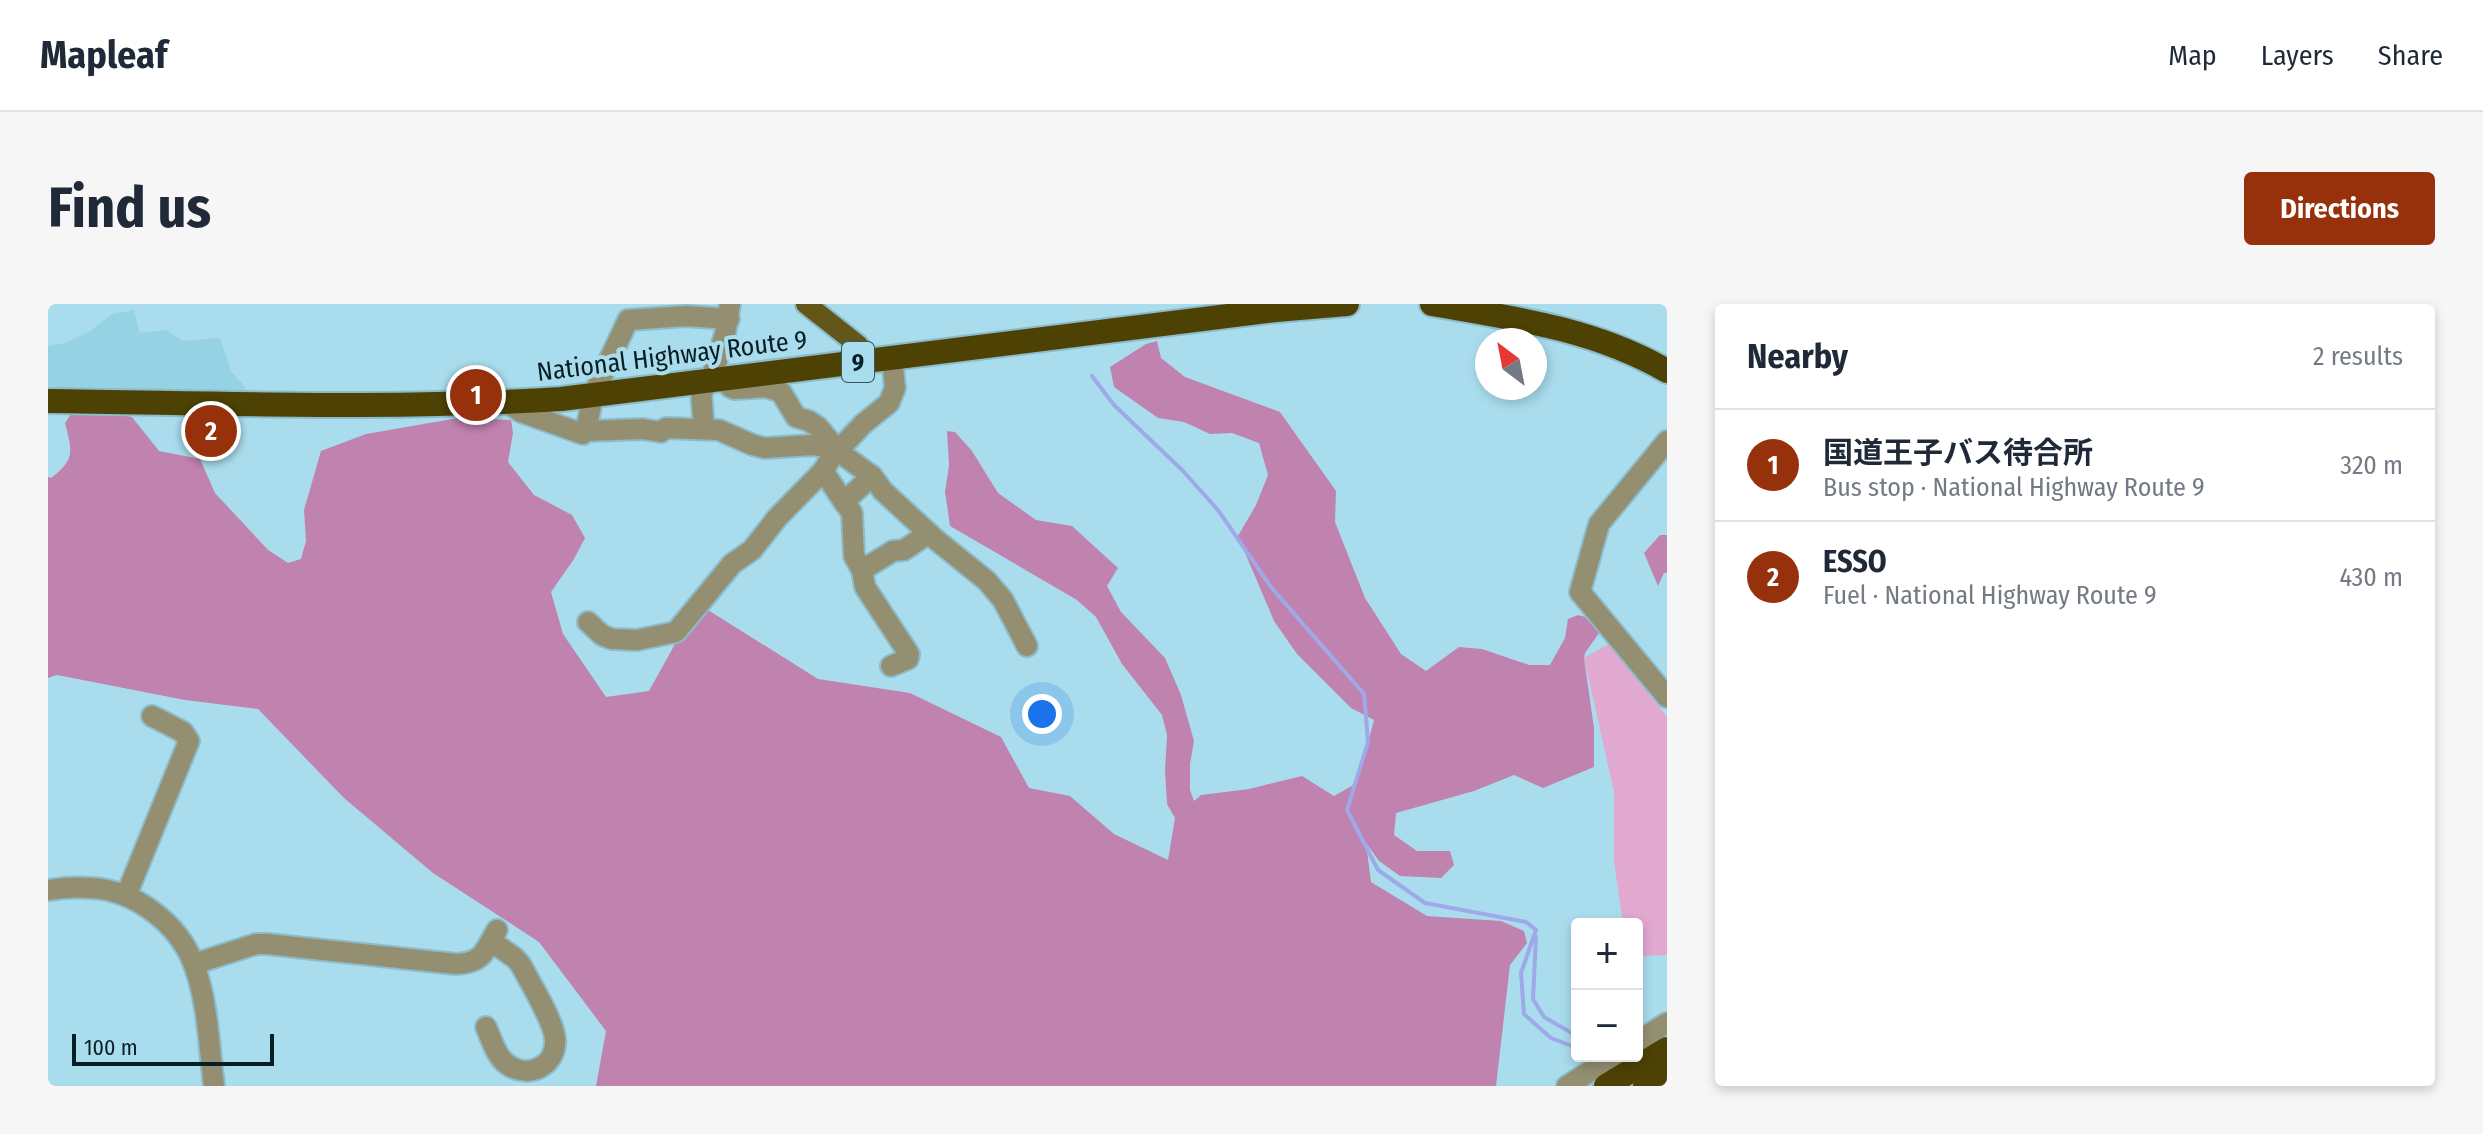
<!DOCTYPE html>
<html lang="en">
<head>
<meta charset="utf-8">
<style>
	:root { --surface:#fff; --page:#f6f6f7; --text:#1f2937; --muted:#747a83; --line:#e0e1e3; --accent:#97310c }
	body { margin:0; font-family:"Fira Sans Condensed","Noto Sans JP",sans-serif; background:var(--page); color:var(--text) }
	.controls { position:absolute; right:24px; bottom:24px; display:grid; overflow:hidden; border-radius:8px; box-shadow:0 4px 12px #0003 }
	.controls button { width:72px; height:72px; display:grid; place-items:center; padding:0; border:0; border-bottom:2px solid var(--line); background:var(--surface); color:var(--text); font:40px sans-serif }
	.compass { position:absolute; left:1427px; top:24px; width:72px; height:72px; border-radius:50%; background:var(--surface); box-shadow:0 4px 12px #0003; rotate:328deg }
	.scale { position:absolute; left:24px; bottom:20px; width:202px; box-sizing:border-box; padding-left:8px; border:4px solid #091e24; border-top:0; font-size:22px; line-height:28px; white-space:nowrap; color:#091e24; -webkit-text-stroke:6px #a9dded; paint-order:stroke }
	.you { position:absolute; left:994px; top:410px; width:28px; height:28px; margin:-20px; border:6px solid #fff; border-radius:50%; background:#1a73e8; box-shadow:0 0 0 12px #1a73e833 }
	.badge { display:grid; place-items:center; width:52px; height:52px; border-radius:50%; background:var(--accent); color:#fff; font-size:26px; font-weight:700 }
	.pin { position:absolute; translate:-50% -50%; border:4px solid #fff; box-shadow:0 2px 8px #0006 }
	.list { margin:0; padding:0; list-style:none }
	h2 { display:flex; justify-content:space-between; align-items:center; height:104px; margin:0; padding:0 32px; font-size:34px }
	h2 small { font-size:26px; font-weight:400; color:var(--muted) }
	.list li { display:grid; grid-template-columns:52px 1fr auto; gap:24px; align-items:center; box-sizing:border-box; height:112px; padding:0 32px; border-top:2px solid var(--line) }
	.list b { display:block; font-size:30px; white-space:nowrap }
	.list p { margin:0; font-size:26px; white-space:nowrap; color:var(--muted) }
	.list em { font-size:26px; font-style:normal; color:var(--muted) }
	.map { position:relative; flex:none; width:1619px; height:782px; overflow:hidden; border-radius:8px }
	header { display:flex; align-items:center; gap:48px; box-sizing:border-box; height:112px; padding:0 40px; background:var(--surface); border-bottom:2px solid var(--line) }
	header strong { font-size:38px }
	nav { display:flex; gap:44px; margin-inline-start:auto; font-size:28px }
	.intro { display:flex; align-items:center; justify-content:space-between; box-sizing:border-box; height:192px; padding:0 48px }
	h1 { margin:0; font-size:56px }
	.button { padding:20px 36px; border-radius:8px; background:var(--accent); color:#fff; font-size:28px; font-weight:700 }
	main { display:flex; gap:48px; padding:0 48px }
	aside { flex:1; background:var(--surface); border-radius:8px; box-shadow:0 4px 12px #0003 }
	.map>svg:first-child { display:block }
	.built { fill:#94d2e4 }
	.green { fill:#e1a8d0 }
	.forest { fill:#c082ae }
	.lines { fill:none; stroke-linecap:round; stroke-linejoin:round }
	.stream { stroke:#9fa8e9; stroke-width:4 }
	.minor-casing { stroke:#8cbbc9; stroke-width:24 }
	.major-casing { stroke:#8cbbc9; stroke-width:24 }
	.highway-casing { stroke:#8cbbc9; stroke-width:28 }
	.minor { stroke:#958f71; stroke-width:20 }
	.major { stroke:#625619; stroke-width:20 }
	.highway { stroke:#4d4204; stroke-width:24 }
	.labels { text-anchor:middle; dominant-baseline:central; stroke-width:8; stroke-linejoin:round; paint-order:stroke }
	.shield { fill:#a9dded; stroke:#395760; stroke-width:2 }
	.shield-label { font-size:24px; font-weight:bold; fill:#091e24 }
	.street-label { font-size:26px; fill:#091e24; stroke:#a9dded }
</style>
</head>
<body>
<header>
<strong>Mapleaf</strong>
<nav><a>Map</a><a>Layers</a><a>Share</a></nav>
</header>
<div class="intro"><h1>Find us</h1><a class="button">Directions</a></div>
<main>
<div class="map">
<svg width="1619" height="782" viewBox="0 0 1619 782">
	<rect width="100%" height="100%" fill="#a9dded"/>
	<path class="built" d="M86 6 92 29 118 26 135 37 172 34 183 67 197 83V93L0 89V42L18 39 42 27 64 10Z"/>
	<path class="green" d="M1561 340 1619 413V651L1589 652V620H1575L1566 557V488L1536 354Z"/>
	<g class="forest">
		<path d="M1109 37 1113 54 1137 73 1232 108 1288 187 1287 218 1317 294 1353 350 1378 367 1411 343 1434 345 1481 361H1502L1517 334 1520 315 1530 311 1545 315 1551 329 1537 349 1536 354 1546 424V463L1495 484 1466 471 1426 487 1348 509 1346 531 1369 547H1402L1406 561 1393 574 1352 572 1331 557 1318 539 1323 578 1379 612 1453 617 1476 627 1479 639 1462 661 1448 782H548L558 727 491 638 385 569 296 494 210 405 137 396 9 371 0 374V173L3 174C28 155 24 147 17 119L23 110C44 106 63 109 84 113L111 147 152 155 167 189 220 246 240 259 253 255 258 237 256 206 273 147 318 130 410 114 463 116 465 129 460 158 486 191 524 211 537 234 526 255 503 288 515 330 558 393 601 387 637 322 660 306 770 375 862 389 953 433 981 484 1022 492 1066 530 1120 556 1127 514 1119 500 1117 466 1119 431 1114 411 1074 360 1048 313 1029 296 902 222 897 188 901 161 899 127 907 128 924 147 950 189 988 216 1024 222 1070 264 1059 282 1073 308 1117 354 1133 391 1146 437 1142 460V486L1146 497 1153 491 1201 485 1254 472 1286 492 1309 479 1326 416 1303 404 1249 350 1226 317 1190 232 1208 201 1220 171 1211 139 1184 129 1162 130 1136 118 1110 114 1066 83 1062 63 1098 40Z"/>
		<path d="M1612 231H1619V269H1616L1610 282 1596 249Z"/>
	</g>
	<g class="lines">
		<g class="stream">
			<path d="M1044 72 1066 101 1135 167 1170 206 1223 283 1316 390 1320 438 1299 506 1330 566 1377 599 1478 618 1488 626"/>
			<path d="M1488 626 1473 669 1476 710 1503 734 1529 744"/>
			<path d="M1488 633 1485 695 1496 713 1529 732"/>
		</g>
		<g class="minor-casing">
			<g id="minor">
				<path d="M676 74 682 83 687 85 718 83 733 88 748 113 761 117 770 123 791 148 824 172 835 187 887 235 939 277 955 296 979 342"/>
				<path d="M460 99 473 108 535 130 538 127 595 125 613 128 618 124 671 126 705 141 717 144 764 141 781 143 791 148"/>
				<path d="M656 124 653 88 663 76 677 30 682 0"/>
				<path d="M538 127 545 91 580 16 638 12 681 15"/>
				<path d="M1619 137 1551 220 1532 288 1619 393"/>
				<path d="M775 167 796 198 824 172"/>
				<path d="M796 198 804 209 806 252 814 266 845 247 856 246 881 229"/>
				<path d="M814 266 817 283 861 350 860 355 843 362"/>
				<path d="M540 318 554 331 564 335 589 336 628 328 684 260 704 246 729 214 775 167 783 154 815 120 841 99 847 84 844 54"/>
				<path d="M0 586C14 584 29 583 43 584 87 586 131 620 146 661 160 698 161 743 166 782"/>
				<path d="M78 592 141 437 135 428 104 412"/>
				<path d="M146 660 208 640H219L408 660C435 659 437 647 449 626"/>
				<path d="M438 723C444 736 448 753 460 761 481 775 509 762 507 735 506 717 482 679 473 661L467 654 443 637"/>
				<path d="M1589 738 1619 719"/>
				<path d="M1519 782 1566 752"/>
			</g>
		</g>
		<g class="major-casing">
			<path id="major" d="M758 0 810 41 822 56"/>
		</g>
		<g class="highway-casing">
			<g id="highway">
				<path d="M1384 0C1465 14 1547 25 1619 67"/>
				<path d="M0 97C171 99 342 106 513 95L1228 6 1299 0"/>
				<path d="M1558 782 1619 745"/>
				<path d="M1597 782 1619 768"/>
			</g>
		</g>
		<use href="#minor" class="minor"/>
		<use href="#major" class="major"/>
		<use href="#highway" class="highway"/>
	</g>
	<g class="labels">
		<rect class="shield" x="794" y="38" width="32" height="40" rx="6"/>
		<g class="shield-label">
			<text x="810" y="58">9</text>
		</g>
		<g class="street-label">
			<text transform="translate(624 52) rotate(-7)">National Highway Route 9</text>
		</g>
	</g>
</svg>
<div class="controls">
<button>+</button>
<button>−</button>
</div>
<svg class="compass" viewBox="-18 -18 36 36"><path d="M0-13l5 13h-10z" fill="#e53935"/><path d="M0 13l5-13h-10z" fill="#747a83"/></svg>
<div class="scale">100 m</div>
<div class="you"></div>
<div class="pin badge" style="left:428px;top:91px">1</div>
<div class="pin badge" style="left:163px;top:127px">2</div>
</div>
<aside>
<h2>Nearby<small>2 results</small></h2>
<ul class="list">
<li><span class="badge">1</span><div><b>国道王子バス待合所</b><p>Bus stop · National Highway Route 9</p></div><em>320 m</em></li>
<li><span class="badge">2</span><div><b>ESSO</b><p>Fuel · National Highway Route 9</p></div><em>430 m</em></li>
</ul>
</aside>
</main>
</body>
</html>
